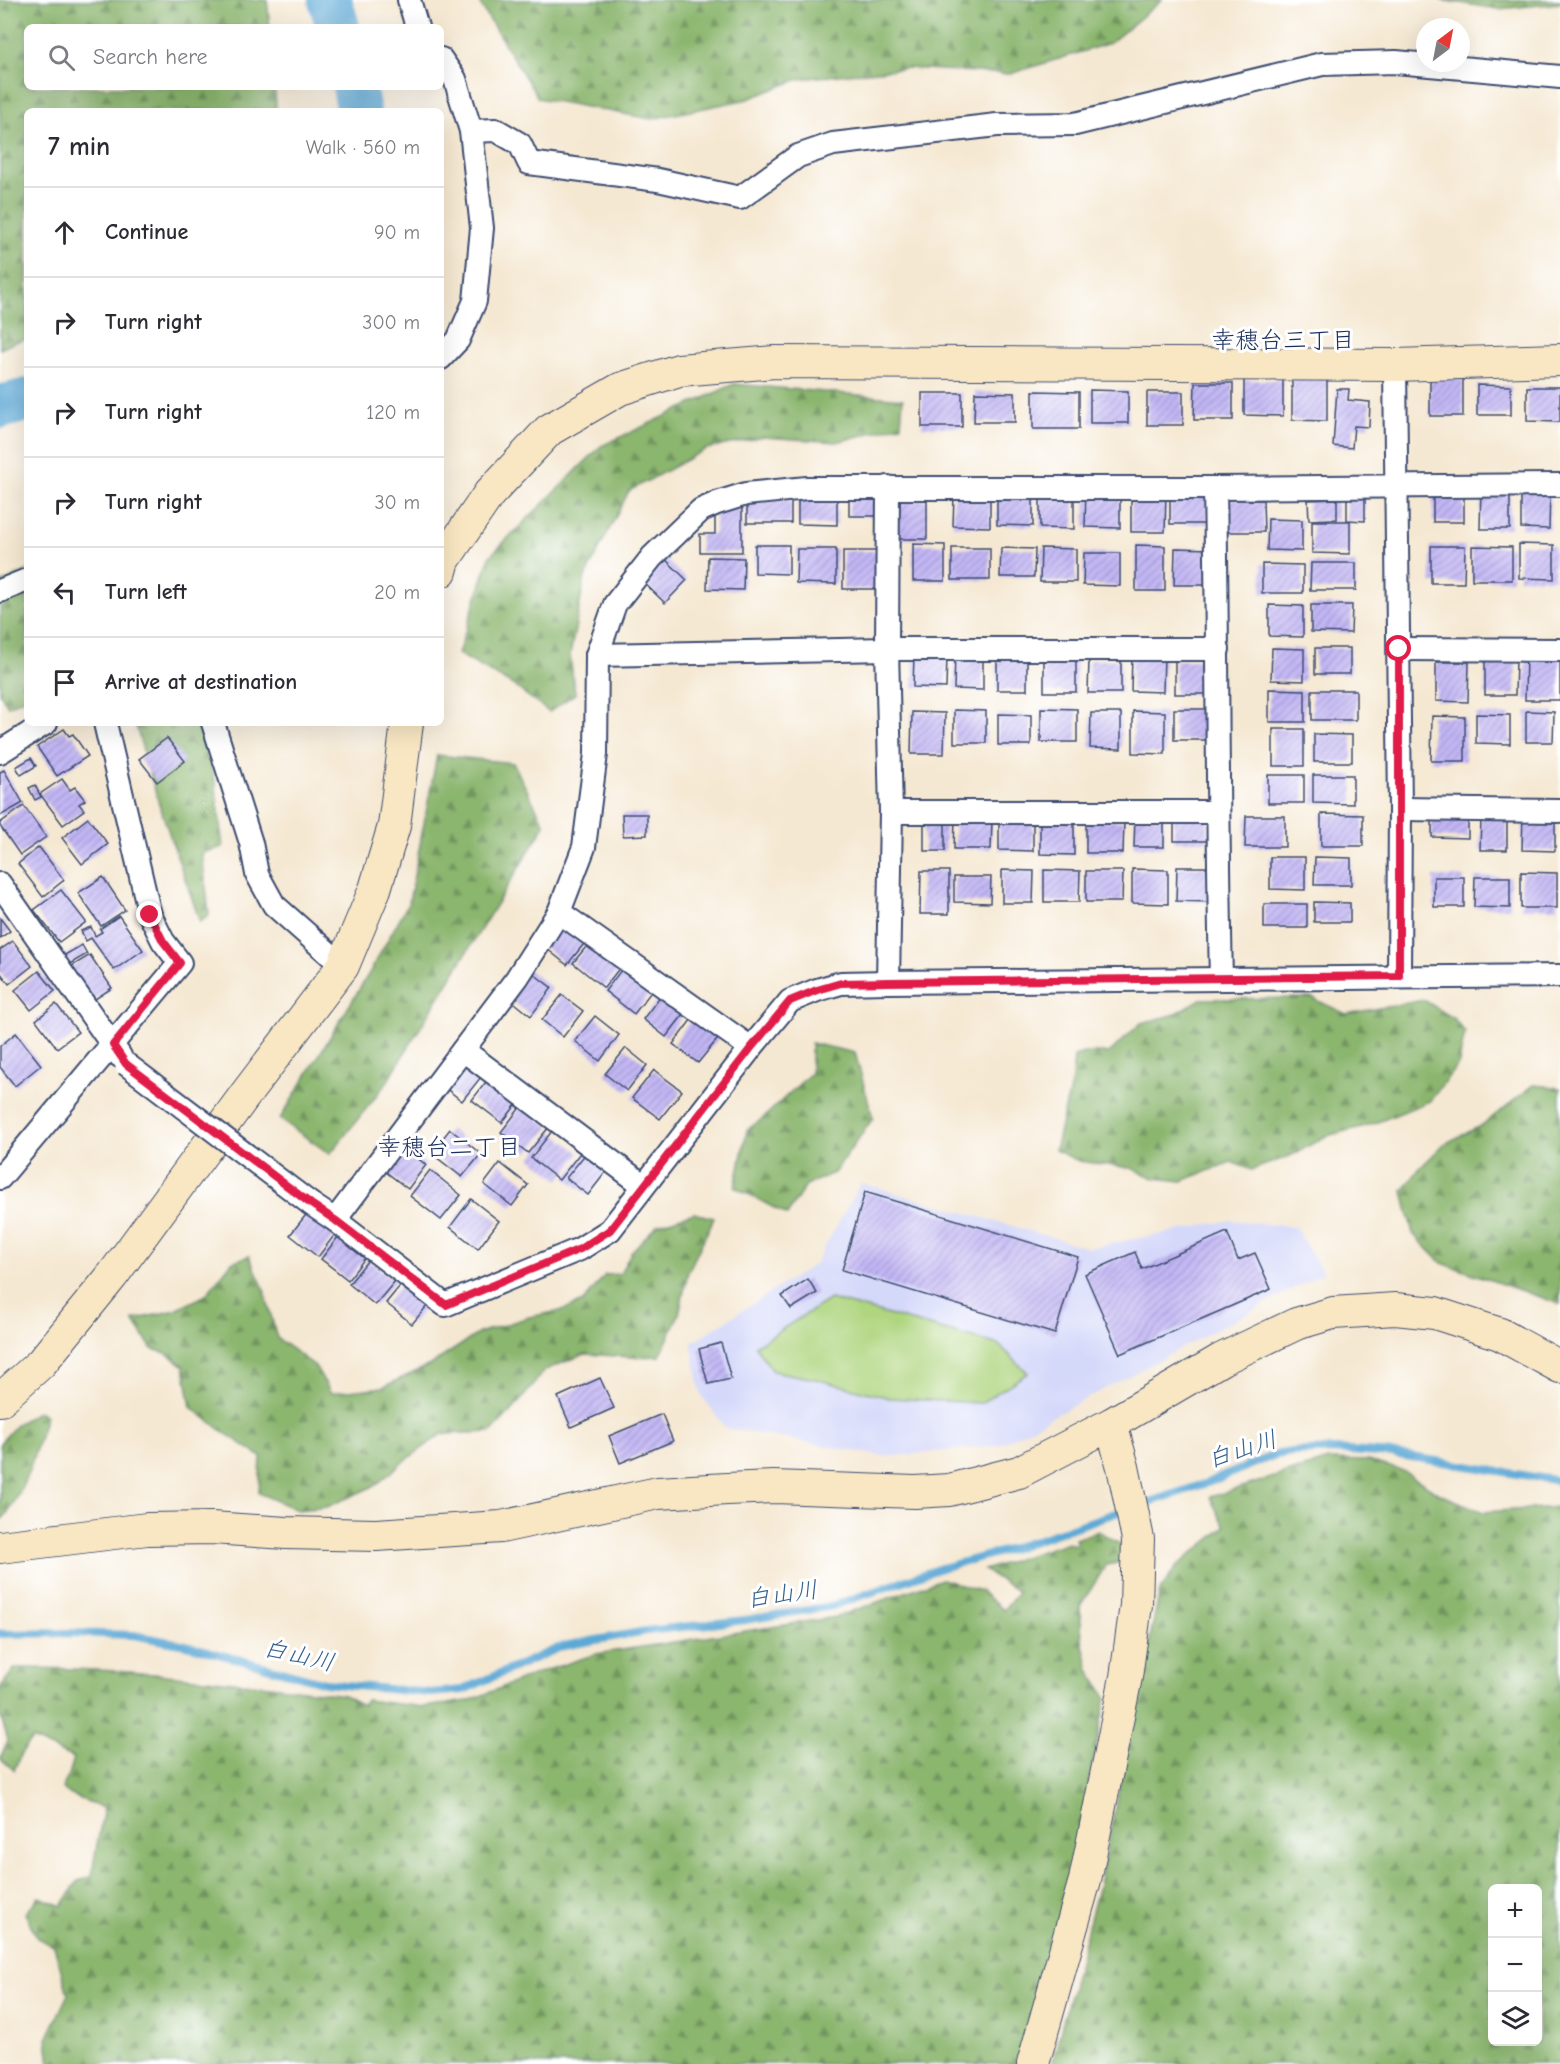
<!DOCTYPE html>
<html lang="en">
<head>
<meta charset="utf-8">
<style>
	:root { --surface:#fff; --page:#f7f7f7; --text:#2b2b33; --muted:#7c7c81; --line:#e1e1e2 }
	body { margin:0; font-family:"Comic Neue","Klee One",sans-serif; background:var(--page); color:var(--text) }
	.controls { position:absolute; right:18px; bottom:18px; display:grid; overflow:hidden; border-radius:9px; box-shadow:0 6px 24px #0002 }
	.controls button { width:54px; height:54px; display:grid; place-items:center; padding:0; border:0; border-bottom:2px solid var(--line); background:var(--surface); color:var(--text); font:30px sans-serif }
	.compass { position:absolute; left:1416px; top:18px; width:54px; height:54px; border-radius:50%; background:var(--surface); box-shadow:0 6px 24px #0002; rotate:32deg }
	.stop { position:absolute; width:18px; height:18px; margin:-14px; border:4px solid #e11d48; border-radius:50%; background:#fff }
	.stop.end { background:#e11d48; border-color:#fff; box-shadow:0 2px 6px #0008 }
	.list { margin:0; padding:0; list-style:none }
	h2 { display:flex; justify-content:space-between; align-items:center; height:78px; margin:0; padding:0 24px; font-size:26px }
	h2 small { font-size:20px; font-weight:400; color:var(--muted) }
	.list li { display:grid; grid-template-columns:39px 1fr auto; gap:18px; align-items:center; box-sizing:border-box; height:90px; padding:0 24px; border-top:2px solid var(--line) }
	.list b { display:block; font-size:22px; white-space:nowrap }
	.list em { font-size:20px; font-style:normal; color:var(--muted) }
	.icon { flex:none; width:33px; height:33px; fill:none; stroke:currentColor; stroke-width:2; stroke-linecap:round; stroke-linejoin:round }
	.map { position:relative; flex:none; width:1560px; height:2064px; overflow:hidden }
	.search { position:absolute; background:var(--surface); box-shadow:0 6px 24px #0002; left:24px; top:24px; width:420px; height:66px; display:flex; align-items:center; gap:15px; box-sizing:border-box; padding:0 21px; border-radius:9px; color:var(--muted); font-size:22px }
	.panel { position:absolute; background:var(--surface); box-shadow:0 6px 24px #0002; left:24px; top:108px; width:420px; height:618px; border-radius:9px }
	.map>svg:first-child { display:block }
	.built { fill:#d4d8f9 }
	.grass { fill:#afd57f; stroke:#65826e; stroke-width:1.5 }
	.forest { fill:url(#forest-firs); stroke:#537266; stroke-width:1.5; fill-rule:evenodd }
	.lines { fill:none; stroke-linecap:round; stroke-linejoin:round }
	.stream { stroke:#5da9d6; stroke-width:8 }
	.river { stroke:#5da9d6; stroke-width:44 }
	.building { fill:url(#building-hatch) }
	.street-casing { stroke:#3c4b6f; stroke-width:26 }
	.secondary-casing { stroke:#3c4b6f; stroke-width:34 }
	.street { stroke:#fff; stroke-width:22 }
	.secondary { stroke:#f9e7c3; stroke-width:32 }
	.street-bridge-casing { stroke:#3c4b6f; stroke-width:26; stroke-linecap:butt }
	.street-bridge { stroke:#fff; stroke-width:22 }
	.route { stroke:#e11d48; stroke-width:8 }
	.labels { text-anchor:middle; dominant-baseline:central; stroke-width:6; stroke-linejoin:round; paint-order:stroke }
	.neighbourhood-label { font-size:24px; fill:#1b2f5e; stroke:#fff }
	.water-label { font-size:24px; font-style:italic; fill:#35608e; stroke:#fff }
</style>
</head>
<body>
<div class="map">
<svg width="1560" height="2064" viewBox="0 0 1560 2064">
	<defs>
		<pattern id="forest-firs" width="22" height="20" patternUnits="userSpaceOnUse" patternTransform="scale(1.5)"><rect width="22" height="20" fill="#8bb66e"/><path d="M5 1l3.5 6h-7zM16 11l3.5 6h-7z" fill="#71945e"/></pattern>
		<pattern id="building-hatch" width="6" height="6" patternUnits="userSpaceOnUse" patternTransform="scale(1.5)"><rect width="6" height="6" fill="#c3b7f5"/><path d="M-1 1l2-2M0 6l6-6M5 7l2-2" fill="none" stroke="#9e95ca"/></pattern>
	</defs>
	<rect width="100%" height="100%" fill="#fff"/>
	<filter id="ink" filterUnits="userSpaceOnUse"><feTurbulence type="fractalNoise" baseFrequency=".0167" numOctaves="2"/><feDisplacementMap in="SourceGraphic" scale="12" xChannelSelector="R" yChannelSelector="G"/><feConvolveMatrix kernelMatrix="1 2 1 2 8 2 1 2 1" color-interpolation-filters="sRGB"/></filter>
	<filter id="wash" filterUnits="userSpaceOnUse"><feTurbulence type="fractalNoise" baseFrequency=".008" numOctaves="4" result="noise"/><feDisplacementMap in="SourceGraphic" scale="24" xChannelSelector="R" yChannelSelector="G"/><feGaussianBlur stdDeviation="1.35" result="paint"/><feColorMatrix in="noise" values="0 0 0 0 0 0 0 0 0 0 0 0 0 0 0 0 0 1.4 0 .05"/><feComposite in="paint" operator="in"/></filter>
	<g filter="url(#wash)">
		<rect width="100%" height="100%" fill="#f5e8d2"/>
		<path class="built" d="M861 1183 1089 1248 1231 1220 1295 1227 1323 1273 999 1445 887 1457 725 1428 701 1395 691 1343 815 1264Z"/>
		<path class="grass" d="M830 1299 999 1345 1028 1373 981 1403 890 1398 815 1379 773 1371 755 1346Z"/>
		<g class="forest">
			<path d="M0 0H267L270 27H27V87H275L276 111H27V339L15 342 0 349Z"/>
			<path d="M480 0H1162L1110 43 1010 74 907 68 799 79 748 99 651 119 538 98 481 6Z"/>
			<path d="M1440 0H1560V3L1498 9Z"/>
			<path d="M734 384 903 399 901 425 837 442 763 437 706 449 629 491 585 577 570 655 575 694 549 712 513 685 458 654 490 556 601 446Z"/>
			<path d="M27 571V697L8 706 0 694V584Z"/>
			<path d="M135 723H199L215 781 223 847 202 853 209 914 200 922 159 804Z"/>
			<path d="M437 755 513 763 545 825 385 1085 330 1154 280 1119 368 975 409 902Z"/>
			<path d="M1312 998 1346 1014 1424 1000 1453 1018 1465 1032 1459 1063 1430 1101 1373 1124 1326 1136 1292 1155 1252 1170 1231 1162 1182 1181 1154 1178 1131 1168 1079 1161 1055 1150 1072 1080 1074 1056 1084 1053H1109L1141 1023 1173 1015 1201 999Z"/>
			<path d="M811 1043 855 1053 873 1118 834 1173 806 1185 787 1215 735 1187 747 1130 762 1119 811 1073Z"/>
			<path d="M1534 1085 1560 1088V1304L1442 1263 1413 1234 1403 1191 1419 1169 1444 1144 1482 1125Z"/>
			<path d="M694 1213 714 1218 688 1272 679 1314 660 1356 632 1357 585 1354 545 1370 516 1406 491 1432 442 1434 402 1463 376 1485 327 1507 297 1510 259 1493 261 1457 225 1433 191 1407 184 1366 166 1353 152 1349 133 1320 176 1310 206 1295 232 1262 249 1256 264 1289 277 1338 315 1366 331 1393 383 1387 432 1364 479 1333 529 1317 560 1311 583 1302 605 1275 620 1274 632 1251 657 1225Z"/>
			<path d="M39 1411 46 1416C35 1452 25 1494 0 1522V1443L18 1423Z"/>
			<path d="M1329 1460 1368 1461 1401 1470 1440 1494 1483 1512 1560 1507V2064H1052L1099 1885 1160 1590 1178 1565 1225 1527 1210 1497ZM1492 1888H1538V2042H1492Z"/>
			<path d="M1098 1531 1125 1547 1122 1562 1106 1565 1080 1606 1082 1640 1089 1670 1106 1697 1072 1870 1018 2064H50L47 2039 68 1994 54 1946 37 1938 25 1913 39 1897 62 1906 78 1881 91 1877 104 1808 71 1795 62 1788 69 1775 74 1758 32 1739 21 1754 14 1770 0 1758 8 1740 0 1714V1688L15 1668C125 1667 235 1682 344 1695L363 1705 366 1700 424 1707 468 1701 538 1673 596 1654 836 1617 942 1579 980 1591 1003 1610 1019 1592 984 1570 1066 1543 1077 1545 1075 1539Z"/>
		</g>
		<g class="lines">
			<g class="stream">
				<path d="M1138 1506 1207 1483 1275 1455 1292 1452 1335 1450 1393 1454 1560 1481"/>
				<path d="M0 1634 70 1633 133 1635 186 1645 325 1683 430 1693 463 1690 563 1646 646 1631 745 1620 832 1606 941 1568 1011 1549 1124 1510"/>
			</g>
			<g class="river">
				<path d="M330 0 338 27"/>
				<path d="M354 87 359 111"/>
				<path d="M0 407 27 400"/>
			</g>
		</g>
		<g id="blocks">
			<g class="building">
				<path d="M1292 378 1327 379V421L1292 420Z"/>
				<rect x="1430" y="378" width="33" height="38"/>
				<path d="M1244 380H1283V416L1244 415Z"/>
				<path d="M1195 383H1233V420H1194Z"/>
				<path d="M1477 385 1511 386V415H1477Z"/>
				<path d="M1527 387H1560V422L1527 421Z"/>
				<path d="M1337 389H1349L1348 400 1370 402 1369 427 1354 426 1352 448 1333 446Z"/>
				<path d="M1090 390 1128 391V423H1090Z"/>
				<path d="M1033 391 1079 392V429H1033Z"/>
				<path d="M975 392 1015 393V422H974Z"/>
				<rect x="1147" y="392" width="36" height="33"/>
				<rect x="922" y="393" width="40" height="34"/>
				<path d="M1481 487 1510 488V529H1480Z"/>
				<path d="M878 488 879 516H849V489Z"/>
				<path d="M1086 488H1120V528L1085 527Z"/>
				<path d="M1433 488 1464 489V522H1433Z"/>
				<path d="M997 489 1033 490V526L997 525Z"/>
				<path d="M1040 489 1074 490V529L1040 528Z"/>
				<path d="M1131 489 1166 490 1165 532H1131Z"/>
				<path d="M1521 491H1550L1549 529 1521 528Z"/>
				<path d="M1170 492H1207L1208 524H1170Z"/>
				<path d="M954 495H990V527L953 526Z"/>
				<path d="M1347 497 1365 498V521L1347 520Z"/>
				<path d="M747 499 791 500V523H747Z"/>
				<path d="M798 499H837V525L798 524Z"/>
				<path d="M1337 499V519L1309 520 1308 500Z"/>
				<rect x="892" y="500" width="35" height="39"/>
				<path d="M1224 500H1263L1264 532H1224Z"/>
				<path d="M715 504H742V552H700V534H715Z"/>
				<path d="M1268 519 1302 520V551L1267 550Z"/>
				<path d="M1312 521H1350V554L1312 553Z"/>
				<path d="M913 544 945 545V581H913Z"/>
				<path d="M1519 544 1554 545V579L1519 578Z"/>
				<path d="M755 545H789V574L755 573Z"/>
				<path d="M1136 545 1165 546V591H1136Z"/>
				<path d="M1431 546H1465L1464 583H1431Z"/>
				<path d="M1472 546 1512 547V580H1472Z"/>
				<rect x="952" y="548" width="38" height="32"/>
				<path d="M1001 548 1035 549 1034 577H1000Z"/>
				<path d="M1041 548 1076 549V582H1040Z"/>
				<path d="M1175 548 1210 549 1209 585H1174Z"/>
				<path d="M797 549H836V584L796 583Z"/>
				<rect x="843" y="551" width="38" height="38"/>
				<path d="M1084 553H1120V586L1083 585Z"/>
				<path d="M663 557 687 580 665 603 641 580Z"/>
				<path d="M708 557 744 558 743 590 707 589Z"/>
				<path d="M1311 563H1356V590H1310Z"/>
				<path d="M1262 564 1303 565V593H1262Z"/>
				<path d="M1269 605 1303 606V637L1269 636Z"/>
				<path d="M1311 605H1352L1351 633 1311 632Z"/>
				<path d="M1272 648 1304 649V681L1271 680Z"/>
				<rect x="1315" y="648" width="35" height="26"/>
				<path d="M955 652 983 653V690L954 689Z"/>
				<path d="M1526 653 1560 654V700H1525Z"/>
				<path d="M1044 655 1076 656V692H1044Z"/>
				<path d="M1132 655H1164L1163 692 1131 691Z"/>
				<path d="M914 656H947L946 688 913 687Z"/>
				<path d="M997 659 1027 660V690H997Z"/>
				<path d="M1485 659 1516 660 1515 695H1485Z"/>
				<path d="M1089 660H1121V693H1088Z"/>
				<rect x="1175" y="660" width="35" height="34"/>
				<path d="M1436 662H1469L1468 702 1436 701Z"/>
				<path d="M1269 689 1305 690V722H1269Z"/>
				<rect x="1312" y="690" width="44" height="30"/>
				<path d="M1041 708 1077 709V742H1041Z"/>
				<rect x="1174" y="709" width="38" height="31"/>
				<path d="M954 710 986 711V743H954Z"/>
				<path d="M1133 711 1165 712V754L1133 753Z"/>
				<path d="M1526 711 1554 712 1553 742H1526Z"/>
				<path d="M912 712 945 713 944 754H911Z"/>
				<path d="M1091 713H1121V749L1090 748Z"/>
				<path d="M998 714 1031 715V745H998Z"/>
				<path d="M1476 714 1510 715V744L1476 743Z"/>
				<path d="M1432 716 1465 717V761H1431Z"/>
				<path d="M64 729 69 736 73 734 88 756 57 776 37 747Z"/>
				<rect x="1273" y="729" width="31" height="37"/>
				<path d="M1314 734 1352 735V762H1314Z"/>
				<path d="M167 738 185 761 157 782 139 759Z"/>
				<path d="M31 758 36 766 21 775 16 767Z"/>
				<path d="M4 770 23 803 0 816V772Z"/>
				<rect x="1268" y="775" width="36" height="28"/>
				<path d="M1313 775H1353V804L1313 803Z"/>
				<path d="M62 779 70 790 75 787 85 800 79 804 84 810 63 825 40 794Z"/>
				<path d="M35 785 41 797 35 800 29 788Z"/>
				<path d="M24 806 46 837 20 855 0 826V823Z"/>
				<path d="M1432 812H1468V838L1432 837Z"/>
				<path d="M1174 813 1208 814V841H1174Z"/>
				<path d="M1523 813H1555V851L1522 850Z"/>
				<path d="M622 814H647V835L623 836Z"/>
				<path d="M1321 814 1363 815V846H1321Z"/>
				<rect x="924" y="815" width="21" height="36"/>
				<path d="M1246 816H1285V847H1245Z"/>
				<path d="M1135 817H1164V847H1134Z"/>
				<path d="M88 818 108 844 82 864 62 838Z"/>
				<path d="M1481 818H1507V850H1480Z"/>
				<path d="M955 819 992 820 991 849H954Z"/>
				<path d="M1040 819H1074V855L1040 854Z"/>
				<path d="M1086 820 1124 821 1123 853H1086Z"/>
				<path d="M999 822H1033V851L999 850Z"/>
				<path d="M39 847 64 880 43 897 18 864Z"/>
				<path d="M1270 857H1305V890L1270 889Z"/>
				<path d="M1315 857 1351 858V885H1314Z"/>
				<path d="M1177 867H1213V902L1176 901Z"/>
				<path d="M1132 869 1168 870V904L1132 903Z"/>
				<path d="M1002 870 1034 871 1033 903H1002Z"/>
				<path d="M1044 870 1080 871 1079 902H1044Z"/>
				<path d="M921 871H949V914H920Z"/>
				<path d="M1086 871H1123L1122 902H1086Z"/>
				<path d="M1521 872 1557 873V908H1521Z"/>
				<path d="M103 877 125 910 101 926 78 893Z"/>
				<path d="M954 877H991L990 903 954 902Z"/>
				<rect x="1434" y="877" width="30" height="30"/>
				<path d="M1475 877H1510V908L1474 907Z"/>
				<path d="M61 890 86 922 59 942 34 910Z"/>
				<path d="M1314 902 1350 903V922H1314Z"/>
				<rect x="1264" y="904" width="43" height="24"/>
				<path d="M119 916 143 950 114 970 91 938 86 941 81 931 91 927 95 936 102 932 100 929Z"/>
				<path d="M0 918 10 931 0 938Z"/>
				<path d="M561 919 587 940 567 965 541 944Z"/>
				<path d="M13 941 32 966 9 984 0 972V950Z"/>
				<path d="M590 942 621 966 604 988 573 963Z"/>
				<path d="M82 945 87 954 68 965 63 956Z"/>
				<path d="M90 955 112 988 86 1005 64 971Z"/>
				<path d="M526 968 552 988 531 1016 505 995Z"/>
				<path d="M622 969 651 992 634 1014 605 991Z"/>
				<path d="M39 971 55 991 31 1010 15 990Z"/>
				<path d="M664 991 687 1010 666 1037 643 1019Z"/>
				<path d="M562 995 583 1011 563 1037 542 1020Z"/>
				<path d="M56 1004 78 1032 57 1048 36 1020Z"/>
				<path d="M595 1016 619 1035 600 1061 575 1041Z"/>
				<path d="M694 1016 720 1036 698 1063 673 1044Z"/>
				<path d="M16 1033 41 1065 15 1086 0 1067V1046Z"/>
				<path d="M626 1048 647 1065 627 1091 605 1074Z"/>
				<path d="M462 1054 485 1072 462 1101 439 1083Z"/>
				<path d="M654 1070 682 1091 660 1119 632 1098Z"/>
				<path d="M492 1074 522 1097 502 1123 472 1100Z"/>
				<path d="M522 1105 549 1127 528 1153 501 1132Z"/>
				<path d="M450 1129 481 1154 462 1177 431 1153Z"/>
				<path d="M552 1131 580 1153 559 1180 531 1158Z"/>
				<path d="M396 1141 426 1165 408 1189 377 1165Z"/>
				<path d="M591 1147 612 1164 588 1195 566 1178Z"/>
				<path d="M500 1163 528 1185 512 1206 484 1184Z"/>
				<path d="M430 1170 461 1195 441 1220 410 1196Z"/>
				<path d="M865 1192 1078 1257 1055 1334 842 1270Z"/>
				<path d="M471 1199 499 1221 478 1249 450 1227Z"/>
				<path d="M309 1211 336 1233 318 1257 290 1235Z"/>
				<path d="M1227 1232 1238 1260 1255 1253 1271 1289 1120 1354 1085 1274 1135 1252 1142 1269Z"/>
				<path d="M338 1237 365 1258 348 1280 321 1259Z"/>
				<path d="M368 1260 395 1281 375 1305 349 1284Z"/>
				<path d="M808 1279 817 1293 791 1309 782 1296Z"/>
				<path d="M400 1286 427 1306 412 1324 386 1303Z"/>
				<path d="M721 1343 731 1379 708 1384 699 1349Z"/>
				<path d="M600 1378 614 1408 571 1427 558 1397Z"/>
				<path d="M662 1414 673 1441 620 1463 609 1436Z"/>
			</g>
		</g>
	</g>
	<g filter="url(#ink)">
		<use href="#blocks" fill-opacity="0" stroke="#3c4b6f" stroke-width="1.5"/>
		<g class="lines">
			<g class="street-casing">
				<g id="street">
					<path d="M409 0 417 27"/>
					<path d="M441 59 455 79 471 131 482 228 475 301 458 340 441 358"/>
					<path d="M471 131 496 130 520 144 529 163 658 180 740 198 798 156 833 144 997 125 1075 124 1322 64 1396 62 1560 77"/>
					<path d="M1395 365 1400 809 1399 976"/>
					<path d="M888 487 887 649 891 812 888 982"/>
					<path d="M1215 488C1218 651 1217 815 1221 978"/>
					<path d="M0 591 27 580"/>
					<path d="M1399 649 1560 650"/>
					<path d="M597 655 887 649H1218"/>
					<path d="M213 723 251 843 257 874 274 905 343 966"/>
					<path d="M0 752 46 723"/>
					<path d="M1400 809 1560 811"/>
					<path d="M891 812H1217"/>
					<path d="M0 884 120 1056"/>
					<path d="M559 912 751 1048"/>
					<path d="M463 1050 643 1185"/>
					<path d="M0 1178 180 963 163 941 150 915 105 723"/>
					<path d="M311 1204 335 1220 445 1305 580 1249 610 1230 751 1048 790 1001 817 990 841 983 888 982 1560 976"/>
					<path d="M335 1220 517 978 559 912 584 847 596 754 597 655 615 604 652 557 701 510 717 503 746 494 807 488H1215L1560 485"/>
				</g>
			</g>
			<g class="secondary-casing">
				<g id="secondary">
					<path d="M441 571 444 560 489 494 549 430 620 389 679 370 775 362 1395 365 1560 360"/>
					<path d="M0 1400 41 1363 112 1276 245 1095 343 966 375 889 394 826 407 723"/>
					<path d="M0 1547 147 1529 212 1528 286 1533 376 1535 501 1527 658 1493 727 1489 774 1487 915 1492 949 1490 1019 1472 1111 1424 1222 1359 1296 1324 1333 1313 1395 1309 1435 1313 1500 1334 1560 1367"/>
					<path d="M1033 2064 1085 1880 1126 1677 1136 1605 1138 1539 1123 1467 1111 1424"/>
				</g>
			</g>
			<use href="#street" class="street"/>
			<use href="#secondary" class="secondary"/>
			<g class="street-bridge-casing">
				<path id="street-bridge" d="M126 1064 311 1204"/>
			</g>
			<use href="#street-bridge" class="street-bridge"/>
		</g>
	</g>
	<g class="lines" filter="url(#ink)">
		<path class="route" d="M150 915 163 941 180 963 113 1045 126 1064 311 1204 335 1220 446 1305 580 1249 610 1230 751 1048 790 1001 817 990 841 983 888 982 1399 976V649"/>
	</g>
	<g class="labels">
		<g class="neighbourhood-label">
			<text x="1283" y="340">幸穂台三丁目</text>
			<text x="449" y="1147">幸穂台二丁目</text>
		</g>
		<g class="water-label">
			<text transform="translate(1242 1449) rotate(-18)">白山川</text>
			<text transform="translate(782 1594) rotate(-8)">白山川</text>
			<text transform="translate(299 1655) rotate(13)">白山川</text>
		</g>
	</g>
</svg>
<div class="controls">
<button>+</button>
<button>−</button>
<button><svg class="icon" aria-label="layers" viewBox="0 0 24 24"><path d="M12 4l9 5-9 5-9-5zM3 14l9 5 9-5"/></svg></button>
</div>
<svg class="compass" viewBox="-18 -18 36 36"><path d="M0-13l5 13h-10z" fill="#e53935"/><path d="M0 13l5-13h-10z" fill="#7c7c81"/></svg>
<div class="stop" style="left:1399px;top:649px"></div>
<div class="stop end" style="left:150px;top:915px"></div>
<div class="search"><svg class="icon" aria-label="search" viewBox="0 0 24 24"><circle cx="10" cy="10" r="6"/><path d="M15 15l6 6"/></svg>Search here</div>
<section class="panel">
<h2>7 min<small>Walk · 560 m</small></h2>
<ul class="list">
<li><svg class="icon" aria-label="ahead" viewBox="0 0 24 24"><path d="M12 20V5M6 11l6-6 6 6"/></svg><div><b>Continue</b></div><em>90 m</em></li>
<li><svg class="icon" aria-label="right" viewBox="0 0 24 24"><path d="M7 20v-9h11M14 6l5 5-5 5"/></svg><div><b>Turn right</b></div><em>300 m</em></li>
<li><svg class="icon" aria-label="right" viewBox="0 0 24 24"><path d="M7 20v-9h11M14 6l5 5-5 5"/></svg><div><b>Turn right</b></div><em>120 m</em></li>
<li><svg class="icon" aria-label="right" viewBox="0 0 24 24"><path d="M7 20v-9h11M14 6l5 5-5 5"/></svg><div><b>Turn right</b></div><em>30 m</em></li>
<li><svg class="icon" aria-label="left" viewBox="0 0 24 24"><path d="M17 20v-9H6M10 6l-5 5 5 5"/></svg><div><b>Turn left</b></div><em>20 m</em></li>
<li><svg class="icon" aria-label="arrive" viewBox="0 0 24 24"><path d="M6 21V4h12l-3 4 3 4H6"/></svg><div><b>Arrive at destination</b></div></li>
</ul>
</section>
</div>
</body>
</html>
